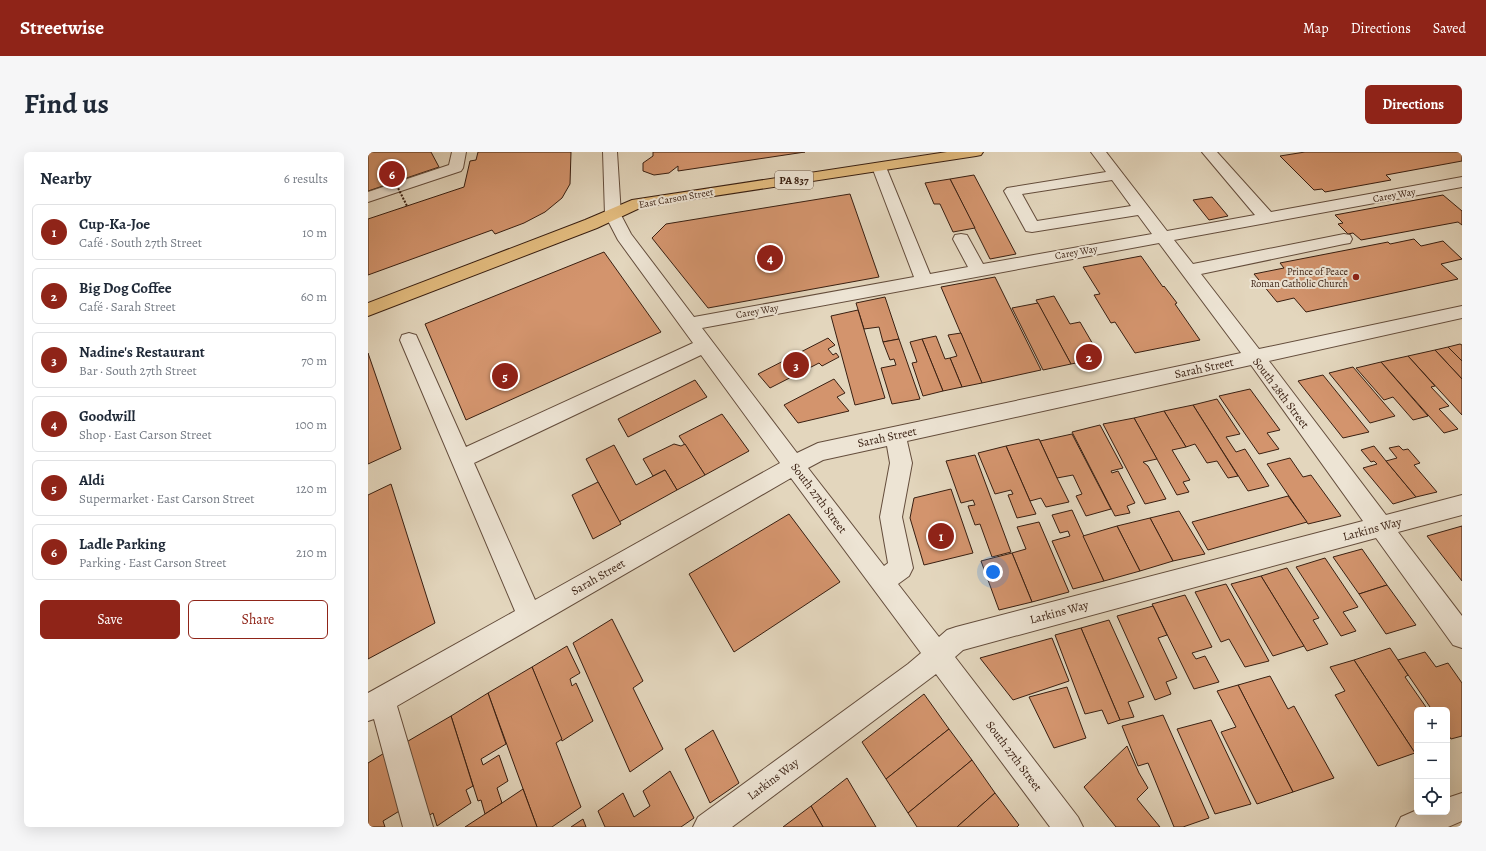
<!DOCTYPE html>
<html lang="en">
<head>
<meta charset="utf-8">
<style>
	:root { --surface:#fff; --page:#f6f6f7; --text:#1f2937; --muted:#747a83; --line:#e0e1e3; --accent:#8f2418 }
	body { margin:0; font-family:Alegreya,serif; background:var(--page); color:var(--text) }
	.controls { position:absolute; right:12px; bottom:12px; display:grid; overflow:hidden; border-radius:6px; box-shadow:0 4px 16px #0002 }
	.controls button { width:36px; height:36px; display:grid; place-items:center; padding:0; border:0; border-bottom:1px solid var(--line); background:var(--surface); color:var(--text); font:20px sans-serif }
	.you { position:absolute; left:625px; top:420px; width:14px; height:14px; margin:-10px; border:3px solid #fff; border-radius:50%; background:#1a73e8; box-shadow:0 0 0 6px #1a73e833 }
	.badge { display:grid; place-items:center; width:26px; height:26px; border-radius:50%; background:var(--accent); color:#fff; font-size:13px; font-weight:700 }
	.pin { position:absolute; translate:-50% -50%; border:2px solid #fff; box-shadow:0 1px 4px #0006 }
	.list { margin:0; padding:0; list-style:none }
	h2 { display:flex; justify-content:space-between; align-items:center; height:52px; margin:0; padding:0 16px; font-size:17px }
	h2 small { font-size:13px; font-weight:400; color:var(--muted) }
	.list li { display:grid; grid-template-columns:26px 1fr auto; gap:12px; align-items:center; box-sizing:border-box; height:56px; margin:0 8px 8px; padding:0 8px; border:1px solid var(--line); border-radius:6px }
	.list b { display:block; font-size:15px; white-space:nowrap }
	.list p { margin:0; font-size:13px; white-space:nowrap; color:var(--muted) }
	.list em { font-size:13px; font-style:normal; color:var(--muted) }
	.actions { display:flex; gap:8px; padding:12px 16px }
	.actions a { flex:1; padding:9px 0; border:1px solid var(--accent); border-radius:6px; text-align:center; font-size:14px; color:var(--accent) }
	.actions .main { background:var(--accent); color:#fff }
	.icon { flex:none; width:22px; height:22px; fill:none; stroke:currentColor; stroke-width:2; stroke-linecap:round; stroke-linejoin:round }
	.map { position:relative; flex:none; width:1094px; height:675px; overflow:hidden; border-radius:6px }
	header { display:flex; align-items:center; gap:24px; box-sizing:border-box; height:56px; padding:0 20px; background:var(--accent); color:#fff }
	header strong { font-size:19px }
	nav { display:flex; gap:22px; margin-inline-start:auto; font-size:14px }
	.intro { display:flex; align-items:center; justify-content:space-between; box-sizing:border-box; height:96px; padding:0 24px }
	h1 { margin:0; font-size:28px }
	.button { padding:10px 18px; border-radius:6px; background:var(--accent); color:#fff; font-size:14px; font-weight:700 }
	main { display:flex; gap:24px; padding:0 24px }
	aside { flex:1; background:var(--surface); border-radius:6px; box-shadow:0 4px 16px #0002 }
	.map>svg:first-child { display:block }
	.building { fill:#d3946d; stroke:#391f11 }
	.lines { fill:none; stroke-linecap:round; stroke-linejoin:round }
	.minor-casing { stroke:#644d3c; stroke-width:2 }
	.major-casing { stroke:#391f11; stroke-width:2 }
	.minor { fill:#ede4d4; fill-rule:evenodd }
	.major { fill:#e2bb7e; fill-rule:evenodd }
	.path-bridge { stroke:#391f11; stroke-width:2; stroke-dasharray:2 1.5; stroke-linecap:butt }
	.poi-dot { fill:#8f2418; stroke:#ede4d4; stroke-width:1.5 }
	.labels { text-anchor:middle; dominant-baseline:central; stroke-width:4; stroke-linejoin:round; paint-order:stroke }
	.far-street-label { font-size:10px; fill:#391f11; stroke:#ede4d4 }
	.far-poi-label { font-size:10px; fill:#391f11; stroke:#ede4d4; text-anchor:end }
	.shield { fill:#ede4d4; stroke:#6f5a4c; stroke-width:1 }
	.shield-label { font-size:11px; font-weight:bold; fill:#391f11 }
	.street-label { font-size:12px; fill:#391f11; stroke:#ede4d4 }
</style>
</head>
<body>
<header>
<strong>Streetwise</strong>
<nav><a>Map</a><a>Directions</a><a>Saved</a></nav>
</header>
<div class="intro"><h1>Find us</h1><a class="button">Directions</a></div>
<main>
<aside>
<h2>Nearby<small>6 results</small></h2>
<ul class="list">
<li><span class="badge">1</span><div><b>Cup-Ka-Joe</b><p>Café · South 27th Street</p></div><em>10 m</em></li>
<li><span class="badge">2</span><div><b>Big Dog Coffee</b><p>Café · Sarah Street</p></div><em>60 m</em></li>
<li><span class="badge">3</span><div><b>Nadine's Restaurant</b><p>Bar · South 27th Street</p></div><em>70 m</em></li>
<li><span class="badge">4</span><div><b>Goodwill</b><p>Shop · East Carson Street</p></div><em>100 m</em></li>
<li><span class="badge">5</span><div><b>Aldi</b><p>Supermarket · East Carson Street</p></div><em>120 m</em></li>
<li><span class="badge">6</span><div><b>Ladle Parking</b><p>Parking · East Carson Street</p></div><em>210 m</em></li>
</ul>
<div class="actions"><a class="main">Save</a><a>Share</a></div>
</aside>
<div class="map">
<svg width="1094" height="675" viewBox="0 0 1094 675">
	<rect width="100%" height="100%" fill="#e3d6bd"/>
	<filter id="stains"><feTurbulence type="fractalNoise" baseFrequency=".005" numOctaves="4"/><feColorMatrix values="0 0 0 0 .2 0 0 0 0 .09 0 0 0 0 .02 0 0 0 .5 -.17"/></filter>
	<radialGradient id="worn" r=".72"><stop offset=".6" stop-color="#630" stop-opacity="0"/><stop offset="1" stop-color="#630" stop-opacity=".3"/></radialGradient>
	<g class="building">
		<path d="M0 0H63L71 15 0 39Z"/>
		<path d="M110 0H203L202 32 194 46 177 60 156 71 127 82 124 78 0 123V67L96 35 102 9 108 8Z"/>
		<path d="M285 0H437L310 19V14L301 21 286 23 275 19V11L285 4Z"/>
		<path d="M937 0H1091L1094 2V9L1018 23 1023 28 957 40 954 37 946 38 912 4Z"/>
		<path d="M606 23 648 102 622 107 582 27Z"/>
		<path d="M582 27 607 76 585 80 572 52H566L557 31Z"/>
		<path d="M482 42 511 125 340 156 284 86 298 72Z"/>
		<path d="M1075 43 1094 59V73L1090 70 993 88 985 81 980 82 970 72 975 71 967 63Z"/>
		<path d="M844 45 860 64 841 68 825 48Z"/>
		<path d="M1046 87 1053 94 1075 89 1094 107 1073 112 1090 127 938 160 926 146 909 150 886 122 916 116 912 111 1020 90 1022 92Z"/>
		<path d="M236 100 293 180 98 268 57 172Z"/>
		<path d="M773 104 795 135 796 134 809 151 807 152 832 188 767 201 747 170 743 171 726 143 732 142 715 115Z"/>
		<path d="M627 125 673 218 614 231 573 135Z"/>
		<path d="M686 144 702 172 712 170 733 206 703 212 668 148Z"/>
		<path d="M517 145 531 187 515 190 511 175 496 177 488 151Z"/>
		<path d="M670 151 703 212 675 218 644 156Z"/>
		<path d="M490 158 517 246 487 253 463 164Z"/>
		<path d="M593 181 614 231 594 235 582 206 589 204 580 183Z"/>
		<path d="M568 184 577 207 582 206 594 235 575 239 554 187Z"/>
		<path d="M460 186 467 193 460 197 465 203 468 201 471 205 454 214 451 211 402 236 390 222Z"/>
		<path d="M531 187 552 247 524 252 513 216 528 213 526 207 522 208 515 190Z"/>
		<path d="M554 187 575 239 555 244 544 211 549 210 542 190Z"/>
		<path d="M1092 192 1094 193V209L1080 195Z"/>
		<path d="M1080 195 1094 209V227L1067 198Z"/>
		<path d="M1067 198 1094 227V263L1040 204Z"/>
		<path d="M0 201 33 297 0 312Z"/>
		<path d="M1040 204 1067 234 1063 235 1081 254 1071 257 1090 277 1076 281 1013 210Z"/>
		<path d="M1013 210 1060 264 1045 268 1025 245 1016 248 988 216Z"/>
		<path d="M985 215 1027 264 1002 271 961 221Z"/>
		<path d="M955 223 1001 280 975 286 930 229Z"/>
		<path d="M466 227 477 241 469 245 481 259 430 271 416 253Z"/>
		<path d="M327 228 339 245 260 285 250 267Z"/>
		<path d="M882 237 912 278 899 281 911 297 891 302 851 244Z"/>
		<path d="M849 247 872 282 858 285 868 300 877 297 901 334 880 339 825 253Z"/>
		<path d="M825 253 870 324 860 326 849 309 839 311 827 292 818 295 796 259Z"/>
		<path d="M796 259 818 295 804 298 822 328 815 330 821 340 809 343 766 266Z"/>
		<path d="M354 262 381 299 337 323 311 284Z"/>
		<path d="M766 266 789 307 775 310 780 314 798 347 777 352 735 272Z"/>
		<path d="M732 273 755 316 743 319 744 321 750 319 767 351 759 354 762 361 747 364 704 280Z"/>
		<path d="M704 282 743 357 718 364 708 344 714 342 705 323 689 326 672 289Z"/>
		<path d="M671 287 689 326 701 350 678 355 673 346 662 349 638 294Z"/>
		<path d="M306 292 313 294 317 292 337 323 309 338 297 318 285 324 275 307Z"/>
		<path d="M246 293 268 333 297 318 309 338 251 370 218 307Z"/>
		<path d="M638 294 662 349 668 362 649 366 640 343 645 342 643 338 627 342 610 301Z"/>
		<path d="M1006 294 1018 309 1048 345 1025 352 995 316 1009 312 1006 309 1003 310 993 298Z"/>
		<path d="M1031 294 1035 298 1040 297 1052 311 1046 313 1069 340 1048 345 1018 309 1029 306 1021 296Z"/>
		<path d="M607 303 643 400 624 405 612 372 607 373 600 354 607 353 605 348 593 351 578 309Z"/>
		<path d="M922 306 935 325 943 323 973 364 940 372 899 312Z"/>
		<path d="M230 330 253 372 225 387 204 343Z"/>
		<path d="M23 332 67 471 0 507V343Z"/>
		<path d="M583 337 605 401 556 413 542 366 546 346Z"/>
		<path d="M920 344 939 370 840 398 824 370Z"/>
		<path d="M704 358 736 429 705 437 684 389 702 384 700 379 692 381 684 363Z"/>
		<path d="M811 359 837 402 805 409 782 366Z"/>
		<path d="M421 362 472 430 366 500 321 422Z"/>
		<path d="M782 366 805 409 772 419 749 374Z"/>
		<path d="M671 370 701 440 664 450 644 401 658 397 649 375Z"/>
		<path d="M749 374 772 419 736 429 715 384Z"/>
		<path d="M1094 374V429L1059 384Z"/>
		<path d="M994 397 1019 433 991 442 965 405Z"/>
		<path d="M644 401 664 450 631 458 613 409Z"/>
		<path d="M957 406 990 455 975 460 988 479 973 484 928 415Z"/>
		<path d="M919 416 951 466 945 468 960 492 939 499 893 424Z"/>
		<path d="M893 424 936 494 905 504 863 432Z"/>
		<path d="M858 432 901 509 877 515 861 487 853 490 827 440Z"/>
		<path d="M1019 433 1048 473 1018 482 991 442Z"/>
		<path d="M817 443 844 495 824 501 828 507 837 504 851 530 826 537 784 452Z"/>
		<path d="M785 454 799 483 790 486 809 526 798 530 803 542 787 548 749 464Z"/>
		<path d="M244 467 275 529 265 536 295 597 262 620 205 491Z"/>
		<path d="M741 468 776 545 760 550 766 565 752 568 713 476Z"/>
		<path d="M713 476 752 568 740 572 734 558 717 562 687 483Z"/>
		<path d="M684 486 701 529 645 548 612 506Z"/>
		<path d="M199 494 212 521 202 527 204 534 208 531 225 569 194 589 164 515Z"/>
		<path d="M1022 496 1040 523 1037 525 1060 558H1049V600L1047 601 986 508Z"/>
		<path d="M1057 500 1068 515 1080 511 1094 531V584L1083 587 1079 581V558H1064L1030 508Z"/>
		<path d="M986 508 1047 601 1010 614 967 543 977 539 962 515Z"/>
		<path d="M164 515 194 587 188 591 213 655 184 675H169L120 541Z"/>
		<path d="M902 524 920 557 926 554 966 626 925 640 870 533Z"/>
		<path d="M870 533 925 640 889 652 853 580 868 575 849 539Z"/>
		<path d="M699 535 718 586 686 596 661 545Z"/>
		<path d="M120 541 138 592 113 607 115 613 131 603 140 629 129 636 134 651 117 662 113 648 110 649 83 564Z"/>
		<path d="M556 542 581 577 518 627 494 590Z"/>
		<path d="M795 563 841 666 815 675H806L780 611 770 614 754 574Z"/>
		<path d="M83 564 105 634 98 638 103 651 69 674 65 661 55 667 35 592Z"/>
		<path d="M843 568 883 652 847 662 809 577Z"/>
		<path d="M581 577 604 608 540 661 518 627Z"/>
		<path d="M345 578 371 631 342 651 317 597Z"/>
		<path d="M759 594 771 621 780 636 769 647 792 675H748L716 635Z"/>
		<path d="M18 600 33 658 15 669 17 675H0V611Z"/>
		<path d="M604 608 627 641 589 675H549L540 661Z"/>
		<path d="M302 619 326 666 313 675H237L230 659 255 641 266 665 282 654 275 639Z"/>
		<path d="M479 626 508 675H455L443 654Z"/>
		<path d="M155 637 169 675H97L134 651Z"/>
		<path d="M627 641 651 673 649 675H589Z"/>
		<path d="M443 654 455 675H415Z"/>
		<path d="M215 667 218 675H203Z"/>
	</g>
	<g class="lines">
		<g class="minor-casing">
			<g id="minor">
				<path d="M84 0H98L95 16 93 19 0 50V40L81 13Z"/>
				<path d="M235 0H249L253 63 263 82 326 165 546 125 504 15 506 12 511 11 516 12 518 15 562 122 600 115 585 87 587 83 593 82 599 83 615 112 784 82 770 63 664 80 658 79 636 39 639 36 738 20 723 0H738L799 79 887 63 834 0H849L903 60 1094 25V35L806 88 825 112 976 82 982 83 984 87 982 91 976 92 833 122 891 197 1094 154V166L901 209 1018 363 1094 343V363L1030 380 1094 464V496L1085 493 1008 386 595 498 587 505 710 665 715 675H682L568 522 364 675H325L330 665 540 512 553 501 423 326 29 554 65 675H35L6 567 0 569V541L147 459 32 188 34 183 41 181 48 183 98 295 325 191 250 88 237 63ZM744 28 763 54 669 69 654 42ZM791 91 873 201 450 291 429 301 334 176ZM333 203 412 311 167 448 106 311ZM883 213 995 369 588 475 579 478 571 485 530 432 541 424 545 416 534 365 544 311 539 289ZM519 294 522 311 512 365 520 411 516 414 440 316 455 308Z"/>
				<path d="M1094 641V669L1080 675H1028L1033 665 1049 658V660H1079V646Z"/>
			</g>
		</g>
		<g class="major-casing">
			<path id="major" d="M579 0H615L613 3 608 4 274 55 229 76 0 164V151L217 68 264 48Z"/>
		</g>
		<use href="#minor" class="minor"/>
		<use href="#major" class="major"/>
		<path class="path-bridge" d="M27 30 39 54"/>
	</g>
	<circle class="poi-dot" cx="988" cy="125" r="4"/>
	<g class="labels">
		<g class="far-street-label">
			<text transform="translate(1026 43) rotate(-10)">Carey Way</text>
			<text transform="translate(308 46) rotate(-10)">East Carson Street</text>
			<text transform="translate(708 100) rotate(-10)">Carey Way</text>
			<text transform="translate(389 159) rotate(-10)">Carey Way</text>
		</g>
		<g class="far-poi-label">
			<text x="980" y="119">Prince of Peace<tspan x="980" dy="12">Roman Catholic Church</tspan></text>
		</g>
		<rect class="shield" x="407" y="19" width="38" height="18" rx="3"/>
		<g class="shield-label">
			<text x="426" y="28">PA 837</text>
		</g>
		<g class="street-label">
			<text transform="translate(836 216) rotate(-12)">Sarah Street</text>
			<text transform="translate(913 241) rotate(53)">South 28th Street</text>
			<text transform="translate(519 285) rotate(-12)">Sarah Street</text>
			<text transform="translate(451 346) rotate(53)">South 27th Street</text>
			<text transform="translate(1004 377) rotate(-15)">Larkins Way</text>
			<text transform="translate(230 425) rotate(-30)">Sarah Street</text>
			<text transform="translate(691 460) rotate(-15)">Larkins Way</text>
			<text transform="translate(646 604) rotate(53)">South 27th Street</text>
			<text transform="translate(405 627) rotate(-37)">Larkins Way</text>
		</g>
	</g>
	<rect width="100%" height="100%" filter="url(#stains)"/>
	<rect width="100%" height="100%" fill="url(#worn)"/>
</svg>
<div class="controls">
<button>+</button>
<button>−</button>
<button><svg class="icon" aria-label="locate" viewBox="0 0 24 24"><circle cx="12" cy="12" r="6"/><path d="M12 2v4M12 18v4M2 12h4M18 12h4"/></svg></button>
</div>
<div class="you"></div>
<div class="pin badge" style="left:573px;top:384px">1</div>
<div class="pin badge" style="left:721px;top:205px">2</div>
<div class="pin badge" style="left:428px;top:213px">3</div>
<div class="pin badge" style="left:402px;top:106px">4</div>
<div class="pin badge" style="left:137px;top:224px">5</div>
<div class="pin badge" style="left:24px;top:22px">6</div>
</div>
</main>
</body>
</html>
